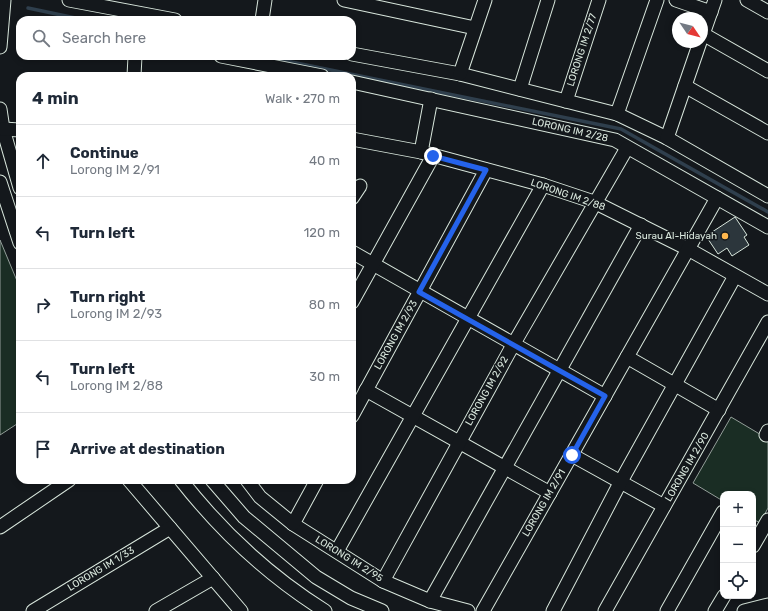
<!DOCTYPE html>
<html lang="en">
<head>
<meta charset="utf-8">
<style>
	:root { --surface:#fff; --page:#f6f6f7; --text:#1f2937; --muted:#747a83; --line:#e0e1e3 }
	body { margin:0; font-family:Rubik,sans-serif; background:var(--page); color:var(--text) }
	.controls { position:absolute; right:12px; bottom:12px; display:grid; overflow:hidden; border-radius:8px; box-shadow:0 2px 6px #0003 }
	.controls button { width:36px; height:36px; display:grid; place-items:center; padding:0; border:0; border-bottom:1px solid var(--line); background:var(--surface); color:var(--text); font:20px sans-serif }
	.compass { position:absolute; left:672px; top:12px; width:36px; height:36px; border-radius:50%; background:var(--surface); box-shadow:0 2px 6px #0003; rotate:125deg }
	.stop { position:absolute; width:12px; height:12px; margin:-9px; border:3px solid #2563eb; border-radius:50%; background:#fff }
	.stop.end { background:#2563eb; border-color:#fff; box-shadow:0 1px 4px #0008 }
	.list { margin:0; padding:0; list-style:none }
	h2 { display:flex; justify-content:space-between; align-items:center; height:52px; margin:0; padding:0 16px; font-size:17px }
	h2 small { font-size:13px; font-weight:400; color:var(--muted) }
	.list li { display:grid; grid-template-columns:26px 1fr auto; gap:12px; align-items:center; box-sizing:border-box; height:72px; padding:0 16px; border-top:1px solid var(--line) }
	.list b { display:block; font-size:15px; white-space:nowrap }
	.list p { margin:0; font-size:13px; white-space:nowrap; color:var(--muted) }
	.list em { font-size:13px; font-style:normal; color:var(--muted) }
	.icon { flex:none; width:22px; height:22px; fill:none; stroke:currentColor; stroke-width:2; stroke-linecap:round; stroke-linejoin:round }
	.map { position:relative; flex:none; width:768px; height:611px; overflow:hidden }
	.search { position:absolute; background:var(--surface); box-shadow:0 2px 6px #0003; left:16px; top:16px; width:340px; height:44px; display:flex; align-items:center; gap:10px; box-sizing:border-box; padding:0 14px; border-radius:12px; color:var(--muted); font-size:15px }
	.panel { position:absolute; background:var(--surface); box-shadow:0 2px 6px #0003; left:16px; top:72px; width:340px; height:412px; border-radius:12px }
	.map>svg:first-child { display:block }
	.green { fill:#1a2d24; stroke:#939e99 }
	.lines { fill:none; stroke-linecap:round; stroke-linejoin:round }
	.stream { stroke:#2f3f4d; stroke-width:3.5 }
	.building { fill:#2c363c; stroke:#d8e6dc }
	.minor-casing { stroke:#d8e6dc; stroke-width:15 }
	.minor { stroke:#14181c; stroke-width:13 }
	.route { stroke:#2563eb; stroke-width:5 }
	.poi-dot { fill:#ffb74d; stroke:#14181c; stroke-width:1.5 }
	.labels { text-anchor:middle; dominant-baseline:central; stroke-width:3; stroke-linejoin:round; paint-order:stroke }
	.street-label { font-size:10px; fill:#d8e6dc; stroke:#14181c }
	.poi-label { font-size:10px; fill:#d8e6dc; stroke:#14181c; text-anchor:end }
</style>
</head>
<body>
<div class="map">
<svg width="768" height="611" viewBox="0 0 768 611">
	<rect width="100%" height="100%" fill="#14181c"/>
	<g class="green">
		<path d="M0 240 20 288V422L0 435Z"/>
		<path d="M731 417 768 439V508L760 523 753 519V494H723V501L693 483Z"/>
	</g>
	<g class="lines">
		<g class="stream">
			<path d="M28 8 85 20"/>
			<path d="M262 56 621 129 768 212"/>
		</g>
	</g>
	<path class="building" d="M735 217 747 235 744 237 749 245 732 256 727 248 718 254 706 236Z"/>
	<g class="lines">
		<g class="minor-casing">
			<g id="minor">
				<path d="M69 0 175 20"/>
				<path d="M344 0 475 28"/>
				<path d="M676 0 711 12"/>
				<path d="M747 0 768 12"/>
				<path d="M262 20 265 0"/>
				<path d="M703 34 768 71"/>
				<path d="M702 37 715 0"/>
				<path d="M0 47 4 0"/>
				<path d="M352 54 460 74 617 114 667 138 768 196"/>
				<path d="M221 56 322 76"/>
				<path d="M460 74 485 0"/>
				<path d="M134 76 135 56"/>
				<path d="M352 82 615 140 768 227"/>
				<path d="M685 86 768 133"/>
				<path d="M520 89 548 0"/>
				<path d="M566 101 599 0"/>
				<path d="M0 109 3 129 20 188"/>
				<path d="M617 114 657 0"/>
				<path d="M3 129 20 130"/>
				<path d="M667 138 700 42"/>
				<path d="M352 139 421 152 543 185 594 202 688 249 768 294"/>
				<path d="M421 152 431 99"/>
				<path d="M0 182 20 243"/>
				<path d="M352 198 360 186"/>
				<path d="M352 252 605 396"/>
				<path d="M352 302 433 156"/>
				<path d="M627 357 719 410"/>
				<path d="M366 390 550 493"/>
				<path d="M352 416 486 170"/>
				<path d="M766 435 768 431"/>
				<path d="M572 455 664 506"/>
				<path d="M129 480 241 611"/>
				<path d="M181 480C221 531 269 576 325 611"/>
				<path d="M212 480 244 517 316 577 351 598 382 611"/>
				<path d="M247 480 260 497 293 524 383 581 430 601 468 611"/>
				<path d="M293 524 317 480"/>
				<path d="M0 527 69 480"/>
				<path d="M753 546 768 520"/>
				<path d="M337 551 543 185"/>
				<path d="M383 581 513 345 627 148"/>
				<path d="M430 601 641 225"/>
				<path d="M33 611 170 528"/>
				<path d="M156 611 213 578"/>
				<path d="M483 611 717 198"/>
				<path d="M553 611 620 483 735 276"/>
				<path d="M605 611 768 322"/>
				<path d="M667 611 723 512"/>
				<path d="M715 611 724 596"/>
				<path d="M744 611 768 605"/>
			</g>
		</g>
		<use href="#minor" class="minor"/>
	</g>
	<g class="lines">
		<path class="route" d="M433 156 486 170 419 292 605 396 572 455"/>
	</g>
	<circle class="poi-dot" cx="725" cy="236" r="4"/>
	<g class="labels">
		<g class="street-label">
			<text transform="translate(582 50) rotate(-72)">LORONG IM 2/77</text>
			<text transform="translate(570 130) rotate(13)">LORONG IM 2/28</text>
			<text transform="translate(568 195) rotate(19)">LORONG IM 2/88</text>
			<text transform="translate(396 335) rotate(-61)">LORONG IM 2/93</text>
			<text transform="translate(487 391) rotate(-61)">LORONG IM 2/92</text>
			<text transform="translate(687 467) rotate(-60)">LORONG IM 2/90</text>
			<text transform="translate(544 503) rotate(-60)">LORONG IM 2/91</text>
			<text transform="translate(349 559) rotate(32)">LORONG IM 2/95</text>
			<text transform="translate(101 569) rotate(-31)">LORONG IM 1/33</text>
		</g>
		<g class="poi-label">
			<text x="717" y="236">Surau Al-Hidayah</text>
		</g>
	</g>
</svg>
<div class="controls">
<button>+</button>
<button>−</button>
<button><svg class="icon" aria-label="locate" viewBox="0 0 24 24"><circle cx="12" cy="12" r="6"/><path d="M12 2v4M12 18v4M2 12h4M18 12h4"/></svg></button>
</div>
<svg class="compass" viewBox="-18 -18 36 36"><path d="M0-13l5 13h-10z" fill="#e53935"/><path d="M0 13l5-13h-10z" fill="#747a83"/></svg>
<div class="stop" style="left:572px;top:455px"></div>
<div class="stop end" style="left:433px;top:156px"></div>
<div class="search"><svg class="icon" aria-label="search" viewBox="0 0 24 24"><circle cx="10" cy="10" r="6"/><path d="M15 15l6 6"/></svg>Search here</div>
<section class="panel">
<h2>4 min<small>Walk · 270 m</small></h2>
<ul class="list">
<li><svg class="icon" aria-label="ahead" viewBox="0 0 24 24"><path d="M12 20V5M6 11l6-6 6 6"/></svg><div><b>Continue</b><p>Lorong IM 2/91</p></div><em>40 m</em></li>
<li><svg class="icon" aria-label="left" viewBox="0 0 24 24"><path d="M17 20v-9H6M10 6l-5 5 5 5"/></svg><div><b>Turn left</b></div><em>120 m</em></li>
<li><svg class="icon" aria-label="right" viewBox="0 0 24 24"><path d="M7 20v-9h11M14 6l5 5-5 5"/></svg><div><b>Turn right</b><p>Lorong IM 2/93</p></div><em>80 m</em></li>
<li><svg class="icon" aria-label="left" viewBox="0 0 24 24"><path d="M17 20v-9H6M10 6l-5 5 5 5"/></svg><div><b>Turn left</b><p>Lorong IM 2/88</p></div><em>30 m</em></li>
<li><svg class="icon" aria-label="arrive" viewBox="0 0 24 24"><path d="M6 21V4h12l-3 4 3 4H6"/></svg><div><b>Arrive at destination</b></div></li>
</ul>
</section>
</div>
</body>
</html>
